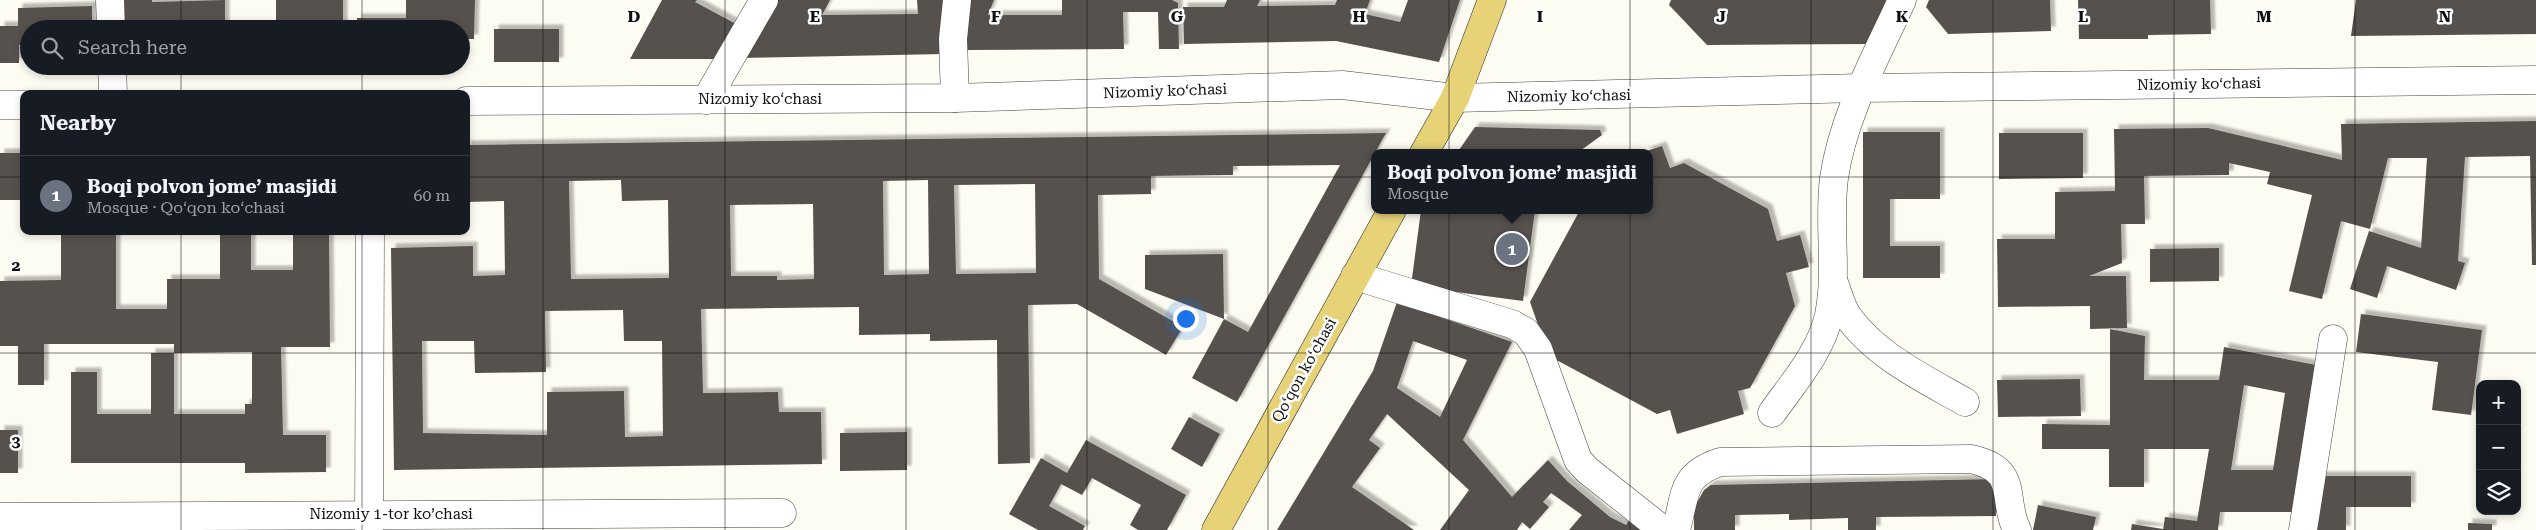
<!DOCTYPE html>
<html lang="en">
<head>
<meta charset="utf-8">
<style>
	:root { --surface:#171b24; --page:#20242c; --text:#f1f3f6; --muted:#9ea1a6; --line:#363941; --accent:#d39fa0 }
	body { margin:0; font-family:"Roboto Serif",serif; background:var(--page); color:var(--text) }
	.controls { position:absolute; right:15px; bottom:15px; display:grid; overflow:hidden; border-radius:10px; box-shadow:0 2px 8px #0003 }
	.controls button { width:45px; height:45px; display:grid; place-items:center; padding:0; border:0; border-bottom:1px solid var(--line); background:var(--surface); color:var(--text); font:25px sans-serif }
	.you { position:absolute; left:1185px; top:318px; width:18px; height:18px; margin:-12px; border:4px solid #fff; border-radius:50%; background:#1a73e8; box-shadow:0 0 0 8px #1a73e833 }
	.badge { display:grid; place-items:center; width:32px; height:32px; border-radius:50%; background:var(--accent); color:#fff; font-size:16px; font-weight:700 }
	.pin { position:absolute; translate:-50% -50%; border:2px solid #fff; box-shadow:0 1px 5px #0006 }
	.popup { position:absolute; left:1371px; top:149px; width:282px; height:65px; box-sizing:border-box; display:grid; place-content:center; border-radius:10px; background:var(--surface); filter:drop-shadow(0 1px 4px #0005); font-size:16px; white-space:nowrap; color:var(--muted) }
	.popup b { font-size:19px; color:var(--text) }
	.popup::after { content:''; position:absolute; left:50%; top:100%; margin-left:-10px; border:10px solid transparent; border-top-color:var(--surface) }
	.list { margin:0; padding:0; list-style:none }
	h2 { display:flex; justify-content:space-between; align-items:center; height:65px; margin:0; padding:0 20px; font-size:21px }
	h2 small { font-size:16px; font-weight:400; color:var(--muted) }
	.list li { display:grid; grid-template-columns:32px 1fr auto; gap:15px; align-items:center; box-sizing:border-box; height:80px; padding:0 20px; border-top:1px solid var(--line) }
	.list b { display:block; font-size:19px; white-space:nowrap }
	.list p { margin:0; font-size:16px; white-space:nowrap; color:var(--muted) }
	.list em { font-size:16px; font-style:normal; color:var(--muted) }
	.icon { flex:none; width:28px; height:28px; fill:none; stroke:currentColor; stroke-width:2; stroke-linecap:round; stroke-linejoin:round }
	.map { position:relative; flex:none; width:2536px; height:530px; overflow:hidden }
	.search { position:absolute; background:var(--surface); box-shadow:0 2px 8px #0003; left:20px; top:20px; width:450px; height:55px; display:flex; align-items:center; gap:12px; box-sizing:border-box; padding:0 18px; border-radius:28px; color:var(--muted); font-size:19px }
	.panel { position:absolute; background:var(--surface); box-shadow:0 2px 8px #0003; left:20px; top:90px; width:450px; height:145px; border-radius:10px }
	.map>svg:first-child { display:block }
	.building { fill:#56514d; fill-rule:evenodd; filter:url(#shadow) }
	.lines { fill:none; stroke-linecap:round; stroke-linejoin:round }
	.minor-casing { stroke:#424242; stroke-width:29 }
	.major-casing { stroke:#202020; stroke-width:29 }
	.minor { stroke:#fff; stroke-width:28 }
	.major { stroke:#e7d278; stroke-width:28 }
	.grid { fill:none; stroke:#0f0f0f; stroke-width:1; stroke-opacity:0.55 }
	.labels { text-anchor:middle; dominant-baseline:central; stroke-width:5; stroke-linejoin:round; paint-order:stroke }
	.street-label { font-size:15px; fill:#0f0f0f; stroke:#fff }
	.grid-label { font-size:16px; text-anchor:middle; font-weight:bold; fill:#0f0f0f; stroke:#fff; stroke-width:5; stroke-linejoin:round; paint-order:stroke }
</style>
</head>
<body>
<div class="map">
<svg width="2536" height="530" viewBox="0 0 2536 530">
	<defs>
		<filter id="shadow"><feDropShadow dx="4.5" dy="-4.5" stdDeviation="1" flood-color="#0004"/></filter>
	</defs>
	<rect width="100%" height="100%" fill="#fdfcf2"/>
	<g class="building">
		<path d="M124 0H152V2L225 0V29H124Z"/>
		<rect x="276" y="0" width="67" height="29"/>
		<path d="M406 0H475L474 39H461V29H357V18H406Z"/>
		<path d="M662 0H697L695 2 738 25 719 59H630Z"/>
		<path d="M773 0H830L822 15 918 14 917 0H944L945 54 741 58Z"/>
		<path d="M970 0H994L988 15H1062V0H1172L1178 3 1179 49H1159L1158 12H1123L1124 49 965 50Z"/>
		<path d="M1227 0H1260L1257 6 1335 5 1337 0H1370L1365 14 1400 22 1408 0H1460L1439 62 1336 41 1184 44 1183 7H1224Z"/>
		<path d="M1671 0H1886L1869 44 1707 45 1669 5Z"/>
		<path d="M1929 0H2050L2051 31 1948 34 1926 7Z"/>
		<path d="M2078 0H2210L2211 34 2148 35V39H2079Z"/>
		<path d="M2356 0H2536V34L2351 36Z"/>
		<path d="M92 6V29H29V45H19V63H0V26H18V8Z"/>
		<rect x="494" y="29" width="65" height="33"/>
		<path d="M2536 121V265H2532L2530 156 2465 157 2458 261 2465 263 2456 290 2387 266 2377 298 2350 289 2369 231 2421 248 2427 158H2388L2370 229 2341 221 2322 299 2289 291 2312 195 2267 184 2270 172 2229 163V175L2144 176 2145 224H2121L2122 263 2089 276H2126L2127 328 2090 329V306L1998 307 1997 239H2055V192L2115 191 2114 129 2208 128 2342 160 2341 124Z"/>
		<path d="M1475 127 1600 130 1602 135 1577 153H1457Z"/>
		<path d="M1863 132H1940V199H1890V246H1940V278H1863Z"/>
		<path d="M1386 133 1237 402 1192 378 1224 319 1248 332 1340 165 1233 166V175L1151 176V194L1098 195 1099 279 1183 327 1166 355 1077 304 1028 305 1030 463 998 464 997 340 930 341V334L859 335V307L777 308 701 309 703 393 778 392 779 412H821L822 464 394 470 391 248 473 246V276L505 275 504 201 466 202V145ZM621 180 622 201 668 200 669 278 571 279 569 181ZM928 180 929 274 884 275 883 181ZM1035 184 1036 273 956 274 954 185ZM813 204 814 279 777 280V276H731L730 205ZM623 310 624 341H662L663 436 625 437 624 391 547 392V435L423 433 422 341H474L475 373 546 372 545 311Z"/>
		<path d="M1999 133H2083V178L1999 179Z"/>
		<path d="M1662 146 1670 168 1684 163 1768 209 1777 241 1800 235 1809 267 1786 273 1795 306 1750 388 1738 391 1744 414 1677 434 1670 410 1657 414 1549 356 1530 302 1580 210H1650V153L1643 152Z"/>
		<rect x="0" y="153" width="24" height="47"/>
		<path d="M1421 210H1535L1523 301 1411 286Z"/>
		<path d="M61 231H116V309H167V279H220V231H251V270H293V231H329L330 347H281L283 435H326V472L245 473V463H71V372H97V414H151V353H174V414H245V404H252V352L174 353V344H44V385H18V346H0V281L61 280Z"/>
		<path d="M2219 248V281L2150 282V249Z"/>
		<path d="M1223 254 1224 319 1145 289V255Z"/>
		<path d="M1397 302 1512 342 1463 440 1512 497 1548 460 1567 481 1610 517 1626 525 1629 520 1646 530H1569L1582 515 1551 493 1543 502 1549 507 1530 529 1522 522 1517 530H1440L1469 490 1387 414 1369 440 1380 448 1352 487 1414 530H1277L1373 371ZM1413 341 1467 360 1440 417 1397 388Z"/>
		<path d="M2361 314 2482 330 2471 415 2432 410 2438 362 2356 352Z"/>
		<path d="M2110 329 2145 336 2144 380H2219L2224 347 2321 366 2298 512H2220L2218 530H2163L2165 517 2197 521 2209 449H2144V487H2109V449H2042V424L2110 425ZM2244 385 2285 393 2273 470H2231Z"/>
		<path d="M2080 379 2081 416 1998 417 1997 380Z"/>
		<path d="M1189 417 1220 434 1202 467 1171 449Z"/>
		<rect x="0" y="430" width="18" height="43"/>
		<path d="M907 432V470L840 471V433Z"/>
		<path d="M1086 440 1186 495 1167 530H1138L1130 525 1141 505 1092 478 1082 495 1061 484 1049 506 1085 526 1083 530H1038L1009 514 1041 458 1067 473Z"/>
		<path d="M2315 476H2411V507H2346V530H2315Z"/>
		<path d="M1996 479V516L1876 517V530H1848V518L1789 520V514L1735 515V530H1694V508L1704 490 1711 485Z"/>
		<path d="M2038 505 2096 517 2093 530H2033Z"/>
		<path d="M2468 523 2492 524V530H2468Z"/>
		<path d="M2132 524 2163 529V530H2131Z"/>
	</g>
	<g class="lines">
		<g class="minor-casing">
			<g id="minor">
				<path d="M110 0 111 29"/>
				<path d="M112 66 113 94"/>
				<path d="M955 98 953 39 957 0"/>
				<path d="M706 100 764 0"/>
				<path d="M466 101 955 98 1342 85 1455 98 1862 88 2536 80"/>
				<path d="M0 105H24"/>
				<path d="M1355 276 1512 324 1526 332 1538 349 1578 460 1587 470 1663 530"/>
				<path d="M1834 283C1838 293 1841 306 1847 315 1874 355 1925 379 1965 402"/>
				<path d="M1772 413C1793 383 1821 352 1829 315 1838 270 1828 223 1834 178 1843 116 1876 57 1902 0"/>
				<path d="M0 517 782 513"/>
				<path d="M369 530 370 231"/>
				<path d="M1676 530C1686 494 1681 475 1720 462L1971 459C2021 470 2001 498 2017 530"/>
				<path d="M2303 530 2333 339"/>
			</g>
		</g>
		<g class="major-casing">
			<g id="major">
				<path d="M1424 153 1455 98 1492 0"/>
				<path d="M1216 530 1392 210"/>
			</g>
		</g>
		<use href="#minor" class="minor"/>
		<use href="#major" class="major"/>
	</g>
	<path class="grid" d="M181 0V29M362 0V29M543 0V530M725 0V530M906 0V530M1087 0V530M1268 0V530M1449 0V530M1630 0V530M1811 0V530M1993 0V530M2174 0V530M2355 0V530M181 66V94M362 66V94M0 177H24M466 177H2536M181 231V530M362 231V530M0 353H2536"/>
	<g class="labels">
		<g class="street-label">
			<text transform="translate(2199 84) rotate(-1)">Nizomiy koʻchasi</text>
			<text transform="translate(1165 91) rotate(-2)">Nizomiy koʻchasi</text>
			<text transform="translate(1569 96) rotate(-1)">Nizomiy koʻchasi</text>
			<text x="760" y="99">Nizomiy koʻchasi</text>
			<text transform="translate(1304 370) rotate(-61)">Qoʻqon koʻchasi</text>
			<text x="391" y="514">Nizomiy 1-tor koʼchasi</text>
		</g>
	</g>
	<g class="grid-label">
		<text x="634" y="22">D</text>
		<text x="815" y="22">E</text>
		<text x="996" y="22">F</text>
		<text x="1177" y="22">G</text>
		<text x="1359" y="22">H</text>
		<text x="1540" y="22">I</text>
		<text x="1721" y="22">J</text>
		<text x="1902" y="22">K</text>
		<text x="2083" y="22">L</text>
		<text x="2264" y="22">M</text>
		<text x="2445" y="22">N</text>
		<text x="16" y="271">2</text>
		<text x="16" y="447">3</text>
	</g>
</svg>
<div class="controls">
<button>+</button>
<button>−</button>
<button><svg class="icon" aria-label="layers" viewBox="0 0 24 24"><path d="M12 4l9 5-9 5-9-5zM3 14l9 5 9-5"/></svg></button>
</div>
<div class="you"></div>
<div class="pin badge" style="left:1512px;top:249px;background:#6b7280">1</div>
<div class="popup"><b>Boqi polvon jome’ masjidi</b>Mosque</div>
<div class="search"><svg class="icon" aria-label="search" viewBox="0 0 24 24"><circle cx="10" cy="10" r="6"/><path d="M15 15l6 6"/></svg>Search here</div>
<section class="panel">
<h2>Nearby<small></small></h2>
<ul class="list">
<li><span class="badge" style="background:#6b7280">1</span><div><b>Boqi polvon jome’ masjidi</b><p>Mosque · Qoʻqon koʻchasi</p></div><em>60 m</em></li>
</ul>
</section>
</div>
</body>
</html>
